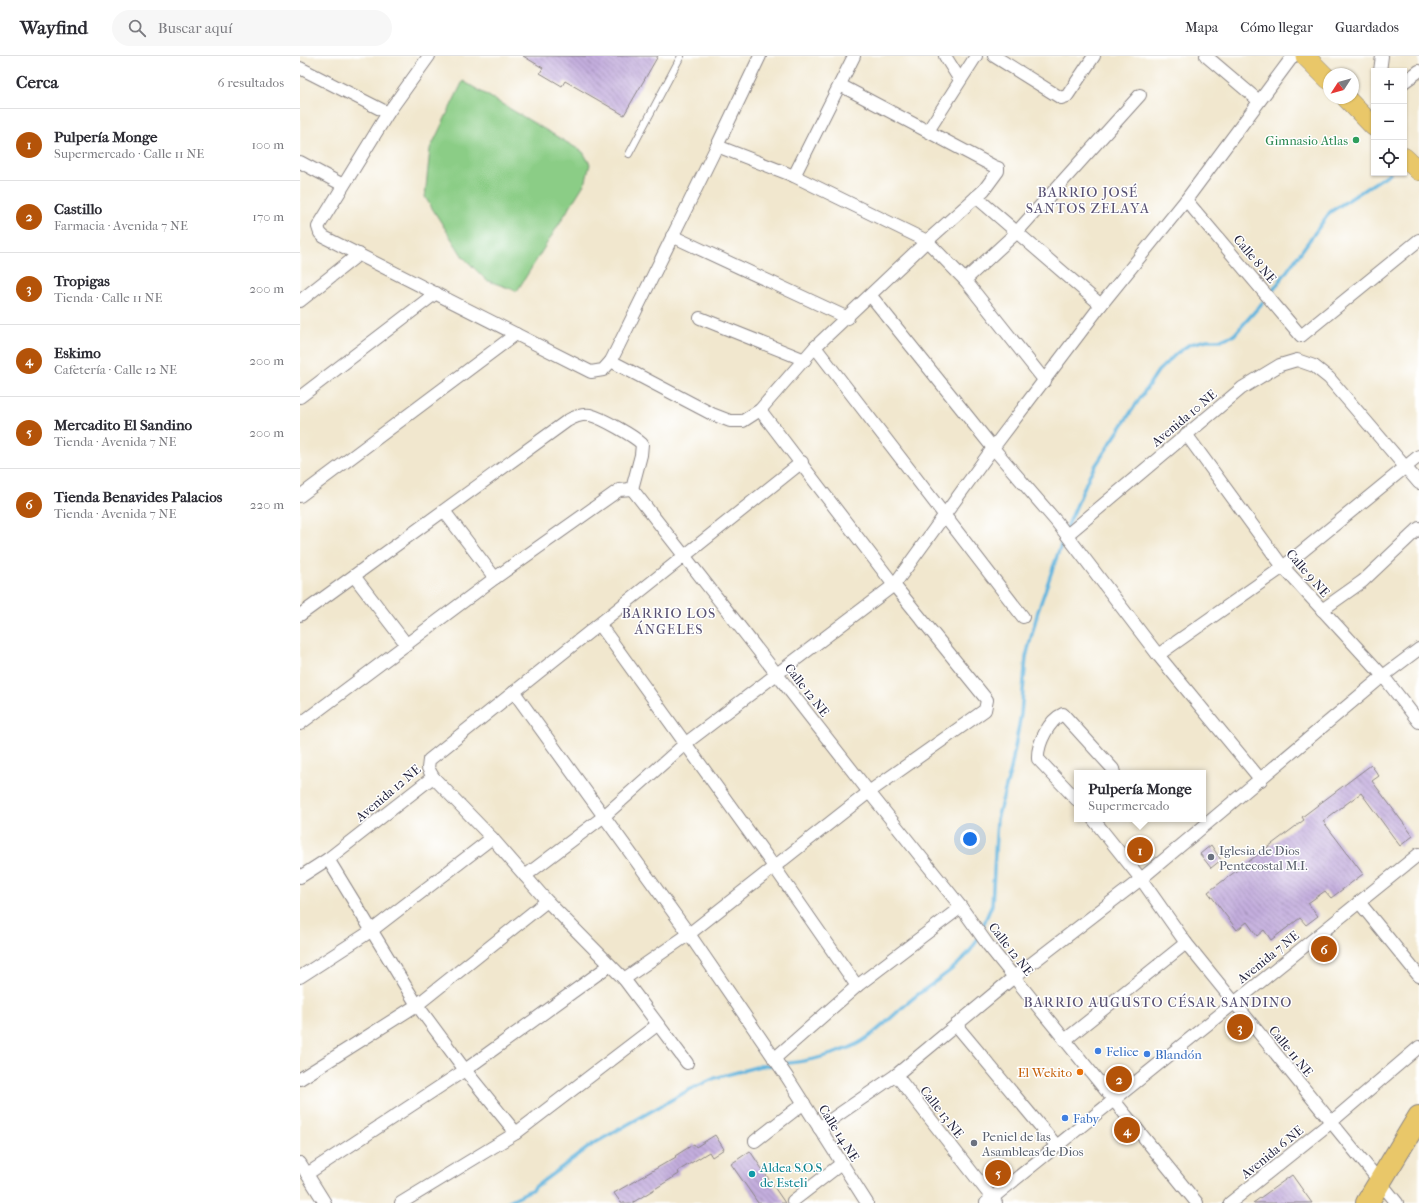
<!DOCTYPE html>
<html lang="es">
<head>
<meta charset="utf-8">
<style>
	:root { --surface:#fff; --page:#f7f7f7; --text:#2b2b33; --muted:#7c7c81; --line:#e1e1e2; --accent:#b45309 }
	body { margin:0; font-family:"IM FELL French Canon",serif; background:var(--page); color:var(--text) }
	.controls { position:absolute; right:12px; top:12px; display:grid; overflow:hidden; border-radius:0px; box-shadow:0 1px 3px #0004 }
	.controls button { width:36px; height:36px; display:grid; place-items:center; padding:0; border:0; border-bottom:1px solid var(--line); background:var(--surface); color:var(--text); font:20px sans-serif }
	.compass { position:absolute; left:1023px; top:12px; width:36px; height:36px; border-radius:50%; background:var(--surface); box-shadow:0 1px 3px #0004; rotate:234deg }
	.you { position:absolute; left:670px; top:783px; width:14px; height:14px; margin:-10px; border:3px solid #fff; border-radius:50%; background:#1a73e8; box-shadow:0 0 0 6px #1a73e833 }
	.badge { display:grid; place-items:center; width:26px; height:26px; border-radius:50%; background:var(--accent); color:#fff; font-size:13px; font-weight:700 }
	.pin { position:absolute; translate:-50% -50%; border:2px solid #fff; box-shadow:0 1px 4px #0006 }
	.popup { position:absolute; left:774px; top:714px; width:132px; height:52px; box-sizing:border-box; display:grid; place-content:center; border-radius:0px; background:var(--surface); filter:drop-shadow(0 1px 3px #0005); font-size:13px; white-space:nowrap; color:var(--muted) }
	.popup b { font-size:15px; color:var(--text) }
	.popup::after { content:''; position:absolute; left:50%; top:100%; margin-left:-8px; border:8px solid transparent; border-top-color:var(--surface) }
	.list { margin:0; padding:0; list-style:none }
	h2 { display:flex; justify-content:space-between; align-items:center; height:52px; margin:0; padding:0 16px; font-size:17px }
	h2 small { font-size:13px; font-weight:400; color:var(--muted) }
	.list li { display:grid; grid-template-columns:26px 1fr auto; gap:12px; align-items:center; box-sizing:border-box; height:72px; padding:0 16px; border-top:1px solid var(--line) }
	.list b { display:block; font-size:15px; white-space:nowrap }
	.list p { margin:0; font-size:13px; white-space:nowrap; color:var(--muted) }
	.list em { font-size:13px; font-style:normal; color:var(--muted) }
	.icon { flex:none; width:22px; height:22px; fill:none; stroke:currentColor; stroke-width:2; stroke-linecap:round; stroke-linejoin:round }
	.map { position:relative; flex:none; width:1119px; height:1147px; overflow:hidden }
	header { display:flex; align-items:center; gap:24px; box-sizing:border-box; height:56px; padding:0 20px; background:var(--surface); border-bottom:1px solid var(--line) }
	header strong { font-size:19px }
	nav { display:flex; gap:22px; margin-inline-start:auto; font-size:14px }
	.search { width:280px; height:36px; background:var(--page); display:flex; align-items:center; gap:10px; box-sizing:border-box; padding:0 14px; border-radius:22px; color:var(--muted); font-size:15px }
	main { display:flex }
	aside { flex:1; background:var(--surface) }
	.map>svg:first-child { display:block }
	.pitch { fill:#8bcd86; stroke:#567860 }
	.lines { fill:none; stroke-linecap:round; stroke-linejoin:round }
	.stream { stroke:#63b5de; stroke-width:3.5 }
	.building { fill:url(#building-back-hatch) }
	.lane-casing { stroke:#8a8484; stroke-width:8 }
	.street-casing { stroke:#8a8484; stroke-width:14 }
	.primary-casing { stroke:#8a8484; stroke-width:20 }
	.highway-casing { stroke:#8a8484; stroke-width:24 }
	.lane { stroke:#fff; stroke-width:6 }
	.street { stroke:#fff; stroke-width:12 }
	.primary { stroke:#e9c769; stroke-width:19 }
	.highway { stroke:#e9c769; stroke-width:22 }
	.leisure-dot { fill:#2e9e5b; stroke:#fff; stroke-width:1.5 }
	.worship-dot { fill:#6b7280; stroke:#fff; stroke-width:1.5 }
	.shop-dot { fill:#3f7fe0; stroke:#fff; stroke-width:1.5 }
	.food-dot { fill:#e8710a; stroke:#fff; stroke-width:1.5 }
	.culture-dot { fill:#0f9aa8; stroke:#fff; stroke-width:1.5 }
	.labels { text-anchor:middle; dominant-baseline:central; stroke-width:3; stroke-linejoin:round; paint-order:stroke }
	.leisure-label { font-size:13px; fill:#27864d; stroke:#fff; text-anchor:end }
	.street-label { font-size:13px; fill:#22223b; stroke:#fff }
	.worship-label { font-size:13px; fill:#5b616d; stroke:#fff; text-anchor:start }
	.shop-label { font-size:13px; fill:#366cbe; stroke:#fff; text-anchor:start }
	.food-label { font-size:13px; fill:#c56008; stroke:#fff; text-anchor:end }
	.culture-label { font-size:13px; fill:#0d838f; stroke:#fff; text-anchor:start }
	.neighbourhood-label { font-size:14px; letter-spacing:1px; fill:#5a5374; stroke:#fff }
</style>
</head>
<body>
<header>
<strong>Wayfind</strong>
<div class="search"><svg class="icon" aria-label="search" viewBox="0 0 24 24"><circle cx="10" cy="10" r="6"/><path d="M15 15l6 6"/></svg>Buscar aquí</div>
<nav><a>Mapa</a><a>Cómo llegar</a><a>Guardados</a></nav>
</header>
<main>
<aside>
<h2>Cerca<small>6 resultados</small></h2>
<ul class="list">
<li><span class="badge">1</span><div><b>Pulpería Monge</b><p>Supermercado · Calle 11 NE</p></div><em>100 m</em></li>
<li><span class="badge">2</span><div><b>Castillo</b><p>Farmacia · Avenida 7 NE</p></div><em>170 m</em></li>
<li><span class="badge">3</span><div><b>Tropigas</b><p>Tienda · Calle 11 NE</p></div><em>200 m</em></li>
<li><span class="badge">4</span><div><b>Eskimo</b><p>Cafetería · Calle 12 NE</p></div><em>200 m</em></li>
<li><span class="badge">5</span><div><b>Mercadito El Sandino</b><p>Tienda · Avenida 7 NE</p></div><em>200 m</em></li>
<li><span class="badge">6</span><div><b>Tienda Benavides Palacios</b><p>Tienda · Avenida 7 NE</p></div><em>220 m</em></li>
</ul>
</aside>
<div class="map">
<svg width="1119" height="1147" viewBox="0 0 1119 1147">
	<defs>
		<pattern id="building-back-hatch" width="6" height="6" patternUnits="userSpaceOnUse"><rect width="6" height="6" fill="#c3addd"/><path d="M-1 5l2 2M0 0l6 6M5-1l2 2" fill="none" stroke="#9e8cb4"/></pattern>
	</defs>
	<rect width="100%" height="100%" fill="#fff"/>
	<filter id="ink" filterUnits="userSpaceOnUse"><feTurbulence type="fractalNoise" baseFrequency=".025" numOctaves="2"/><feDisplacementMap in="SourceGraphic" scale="8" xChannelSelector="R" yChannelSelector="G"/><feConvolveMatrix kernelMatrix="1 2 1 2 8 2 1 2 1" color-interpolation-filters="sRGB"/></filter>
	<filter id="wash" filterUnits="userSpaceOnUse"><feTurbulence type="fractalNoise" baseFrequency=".012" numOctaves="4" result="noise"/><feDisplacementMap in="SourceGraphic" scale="16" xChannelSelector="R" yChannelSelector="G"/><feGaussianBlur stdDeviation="0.9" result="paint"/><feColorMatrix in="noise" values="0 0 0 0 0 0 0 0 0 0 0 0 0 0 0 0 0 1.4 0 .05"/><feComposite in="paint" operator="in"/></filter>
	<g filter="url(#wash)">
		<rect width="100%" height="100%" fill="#f1e7ce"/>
		<path class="pitch" d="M163 25 283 96 290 108 286 125 217 235 186 224 163 201 125 141 130 93Z"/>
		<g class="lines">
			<g class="stream">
				<path d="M971 237 1030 156 1090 117"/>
				<path d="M766 474 790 418 858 315 877 297 890 288 907 284H921L934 279 963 246"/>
				<path d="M681 874 692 849 697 763 711 713 721 658 726 601 738 555 764 480"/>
				<path d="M481 1008C505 1006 527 1001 549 992 575 981 594 957 616 940 639 922 667 907 679 880"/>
				<path d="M205 1147 231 1134 293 1088 389 1034 415 1022 460 1010 475 1009"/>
			</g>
		</g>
		<g id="blocks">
			<g class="building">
				<path d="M223 0H358L324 59 265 25 262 30 240 17 243 12Z"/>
				<path d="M1071 709 1079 720 1072 725 1113 780 1100 790 1061 737 1023 765 1063 818 1031 842 1025 835 1008 847 1018 860 1006 869 1000 862 971 884 964 874 957 880 947 866 937 874 908 836 1004 764 1002 761Z"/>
				<path d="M911 789 921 804 911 812 900 798Z"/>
				<path d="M415 1079 424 1093 412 1101 409 1096 378 1115 379 1118 332 1147H321L314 1137 376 1101 375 1100 394 1088 396 1091Z"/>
				<path d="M450 1095 472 1128 485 1147H458L431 1108Z"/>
				<path d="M992 1119 1012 1147H953Z"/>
			</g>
		</g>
	</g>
	<g filter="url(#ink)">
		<use href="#blocks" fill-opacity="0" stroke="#8a8484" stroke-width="1"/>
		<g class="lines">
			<g class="lane-casing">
				<path id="lane" d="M329 98 381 0"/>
			</g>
			<g class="street-casing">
				<g id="street">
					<path d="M129 0 88 57 18 171 20 177 24 181 291 316 303 314 311 305 417 90 494 120 627 185 665 224 745 325"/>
					<path d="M645 0 660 24"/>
					<path d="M694 0 761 42 767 40 794 0"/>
					<path d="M906 0 959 45"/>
					<path d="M0 12 88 57"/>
					<path d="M1080 15 1082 0"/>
					<path d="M1104 26 1119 15"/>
					<path d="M628 75 676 0"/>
					<path d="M417 90 460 0"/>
					<path d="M0 106 43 129"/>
					<path d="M494 120 554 0"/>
					<path d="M676 141 801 249"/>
					<path d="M886 144 1001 280 1119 184"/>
					<path d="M372 180 548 262"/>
					<path d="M665 224 716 177 840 39"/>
					<path d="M571 240 693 392 756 465 858 599 961 724"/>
					<path d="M0 245 59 198"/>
					<path d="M400 262 505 304"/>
					<path d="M515 291 723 561"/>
					<path d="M311 305 412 358 430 365H443L460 354 515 291 627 185 684 134 698 115V112L695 111 540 29"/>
					<path d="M0 341 136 237"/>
					<path d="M886 378 983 511 1083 620 1119 666"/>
					<path d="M332 433 569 736 661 851 688 889 897 1147"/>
					<path d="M0 440 216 278"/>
					<path d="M144 455 195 522"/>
					<path d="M767 479 942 332 980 309 997 304 1014 310 1029 322 1119 427"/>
					<path d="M54 520 107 589"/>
					<path d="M1022 554 1063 525 1119 472"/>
					<path d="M0 559 267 365C274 361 282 358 290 359 302 362 334 380 342 388L341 399 332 433"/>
					<path d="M300 569 475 812 557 930"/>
					<path d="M858 599 983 511 1119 400"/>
					<path d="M214 636 389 878 487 1021 567 1147"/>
					<path d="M0 668 195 522 319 434 332 433"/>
					<path d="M777 744 738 703C737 688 749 664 763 658L813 713 814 717"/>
					<path d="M793 763 841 823 886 887 1097 1147"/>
					<path d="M28 803 117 949 165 1014 216 1077"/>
					<path d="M225 820 303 761 386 687 594 529 693 392 801 249 886 144 993 0"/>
					<path d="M0 821 28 803 133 721"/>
					<path d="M1059 846 1119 920"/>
					<path d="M0 921 71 875 192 782"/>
					<path d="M324 923 389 878 569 736 685 654 687 644 594 529 460 354"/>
					<path d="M656 969 756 1089"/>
					<path d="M765 984 886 887"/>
					<path d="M474 1003 557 930 661 851"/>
					<path d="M387 1007 324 923 247 845 192 782 133 721 128 712 129 704 502 406"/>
					<path d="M596 1019 696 1147"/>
					<path d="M0 1023 117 949 247 845"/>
					<path d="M519 1072 596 1019 714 921 841 823 1083 620 1119 593"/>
					<path d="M455 1085 504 1047"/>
					<path d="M0 1107 25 1147"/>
					<path d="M7 1118 165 1014 310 909"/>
					<path d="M493 1145 541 1108"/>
					<path d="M101 1147 216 1077 357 969"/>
					<path d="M686 1147 1119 798"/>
					<path d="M930 1147 1030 1067 1119 991"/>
				</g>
			</g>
			<g class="primary-casing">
				<g id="primary">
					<path d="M1005 0 1029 24"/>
					<path d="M1046 42 1074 71"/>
					<path d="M1104 101 1119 115"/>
				</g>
			</g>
			<g class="highway-casing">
				<path id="highway" d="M1067 1147 1119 1061"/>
			</g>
			<use href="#lane" class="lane"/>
			<use href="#street" class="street"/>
			<use href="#primary" class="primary"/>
			<use href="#highway" class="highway"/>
		</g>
	</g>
	<circle class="leisure-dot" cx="1056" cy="84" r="4"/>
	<g class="worship-dot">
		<circle cx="911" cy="801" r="4"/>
		<circle cx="674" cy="1087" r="4"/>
	</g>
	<g class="shop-dot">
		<circle cx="798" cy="995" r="4"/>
		<circle cx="847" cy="998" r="4"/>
		<circle cx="765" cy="1062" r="4"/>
	</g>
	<circle class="food-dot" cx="780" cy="1016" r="4"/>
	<circle class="culture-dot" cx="452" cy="1118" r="4"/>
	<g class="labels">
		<g class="leisure-label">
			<text x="1048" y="84">Gimnasio Atlas</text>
		</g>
		<g class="street-label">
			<text transform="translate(955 203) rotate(50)">Calle 8 NE</text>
			<text transform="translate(884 362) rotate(-40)">Avenida 10 NE</text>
			<text transform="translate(1008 517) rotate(49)">Calle 9 NE</text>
			<text transform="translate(507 634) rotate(52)">Calle 12 NE</text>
			<text transform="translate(88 737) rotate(-40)">Avenida 12 NE</text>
			<text transform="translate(711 893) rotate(52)">Calle 12 NE</text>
			<text transform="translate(968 901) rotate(-39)">Avenida 7 NE</text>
			<text transform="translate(991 995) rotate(51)">Calle 11 NE</text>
			<text transform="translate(642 1056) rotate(52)">Calle 13 NE</text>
			<text transform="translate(539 1077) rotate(58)">Calle 14 NE</text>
			<text transform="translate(972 1096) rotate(-39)">Avenida 6 NE</text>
		</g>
		<g class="worship-label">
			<text x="919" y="794">Iglesia de Dios<tspan x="919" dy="15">Pentecostal M.I.</tspan></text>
			<text x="682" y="1080">Peniel de las<tspan x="682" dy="15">Asambleas de Dios</tspan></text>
		</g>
		<g class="shop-label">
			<text x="806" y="995">Felice</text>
			<text x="855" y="998">Blandón</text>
			<text x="773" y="1062">Faby</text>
		</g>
		<g class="food-label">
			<text x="772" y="1016">El Wekito</text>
		</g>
		<g class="culture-label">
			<text x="460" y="1111">Aldea S.O.S<tspan x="460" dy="15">de Esteli</tspan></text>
		</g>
		<g class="neighbourhood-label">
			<text x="788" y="136">BARRIO JOSÉ<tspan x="788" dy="16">SANTOS ZELAYA</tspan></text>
			<text x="369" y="557">BARRIO LOS<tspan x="369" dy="16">ÁNGELES</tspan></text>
			<text x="858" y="946">BARRIO AUGUSTO CÉSAR SANDINO</text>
		</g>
	</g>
</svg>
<div class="controls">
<button>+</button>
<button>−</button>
<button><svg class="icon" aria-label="locate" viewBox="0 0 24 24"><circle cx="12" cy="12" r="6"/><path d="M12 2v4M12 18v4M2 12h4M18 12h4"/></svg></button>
</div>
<svg class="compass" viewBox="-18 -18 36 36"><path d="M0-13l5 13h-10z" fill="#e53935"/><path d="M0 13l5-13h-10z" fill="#7c7c81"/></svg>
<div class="you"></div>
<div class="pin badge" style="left:840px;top:794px">1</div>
<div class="popup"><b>Pulpería Monge</b>Supermercado</div>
<div class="pin badge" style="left:819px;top:1023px">2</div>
<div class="pin badge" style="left:940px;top:971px">3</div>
<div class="pin badge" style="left:827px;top:1074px">4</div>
<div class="pin badge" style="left:698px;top:1117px">5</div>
<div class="pin badge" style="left:1024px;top:893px">6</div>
</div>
</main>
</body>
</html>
